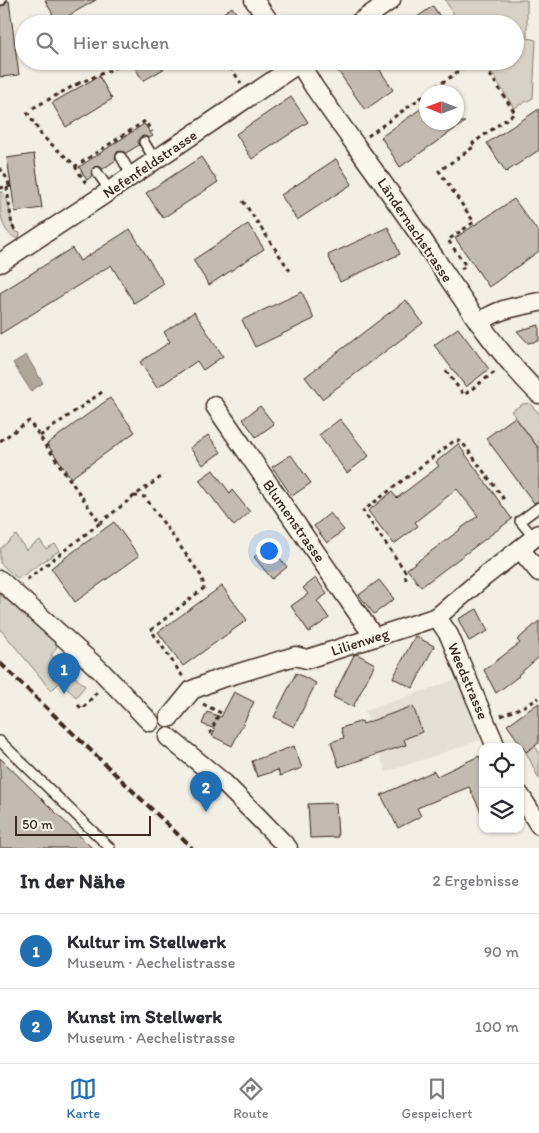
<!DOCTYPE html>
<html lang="de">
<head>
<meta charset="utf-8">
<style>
	:root { --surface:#fff; --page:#f7f7f7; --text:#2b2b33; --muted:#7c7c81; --line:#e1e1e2; --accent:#1f6fb2 }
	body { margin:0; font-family:Itim,sans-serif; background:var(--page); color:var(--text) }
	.controls { position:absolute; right:15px; bottom:15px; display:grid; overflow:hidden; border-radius:10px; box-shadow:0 1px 4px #0004 }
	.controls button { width:45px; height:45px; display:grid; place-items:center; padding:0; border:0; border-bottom:1px solid var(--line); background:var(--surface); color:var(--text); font:25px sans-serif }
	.compass { position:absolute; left:419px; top:85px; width:45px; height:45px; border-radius:50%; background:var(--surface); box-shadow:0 1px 4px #0004; rotate:271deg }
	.scale { position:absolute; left:15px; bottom:12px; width:136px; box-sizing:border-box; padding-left:5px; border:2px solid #3b2a1e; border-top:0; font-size:14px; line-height:18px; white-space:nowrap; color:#3b2a1e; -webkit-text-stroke:4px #fbf7ec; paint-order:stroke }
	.you { position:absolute; left:268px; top:550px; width:18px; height:18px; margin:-12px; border:4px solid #fff; border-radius:50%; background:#1a73e8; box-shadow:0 0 0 8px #1a73e833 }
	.badge { display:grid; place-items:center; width:32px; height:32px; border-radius:50%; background:var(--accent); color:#fff; font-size:16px; font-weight:700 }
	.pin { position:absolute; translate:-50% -41px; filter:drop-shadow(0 1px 2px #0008) }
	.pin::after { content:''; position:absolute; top:26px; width:18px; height:15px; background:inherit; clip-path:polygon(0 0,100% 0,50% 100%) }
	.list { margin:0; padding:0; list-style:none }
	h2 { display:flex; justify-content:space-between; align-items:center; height:65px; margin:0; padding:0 20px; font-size:21px }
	h2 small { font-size:16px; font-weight:400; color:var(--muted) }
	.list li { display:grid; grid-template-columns:32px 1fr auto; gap:15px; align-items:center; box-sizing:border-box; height:75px; padding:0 20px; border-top:1px solid var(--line) }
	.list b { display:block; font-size:19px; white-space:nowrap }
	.list p { margin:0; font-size:16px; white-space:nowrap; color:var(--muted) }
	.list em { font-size:16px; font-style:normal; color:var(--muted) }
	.icon { flex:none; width:28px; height:28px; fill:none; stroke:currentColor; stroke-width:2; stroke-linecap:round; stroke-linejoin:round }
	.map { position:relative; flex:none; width:539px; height:848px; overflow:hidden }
	.search { position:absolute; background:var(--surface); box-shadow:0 1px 4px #0004; left:15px; right:15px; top:15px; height:55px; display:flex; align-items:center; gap:12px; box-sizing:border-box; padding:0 18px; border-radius:28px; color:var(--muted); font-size:19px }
	.sheet { height:215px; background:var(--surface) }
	nav { display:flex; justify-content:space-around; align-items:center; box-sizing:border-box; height:70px; border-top:1px solid var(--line); background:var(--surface); font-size:14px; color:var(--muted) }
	nav a { display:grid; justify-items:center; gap:2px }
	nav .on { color:var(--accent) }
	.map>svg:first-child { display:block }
	.built { fill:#e5dfd4 }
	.green { fill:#d8d1c6; stroke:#8a7e72 }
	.water { fill:#afa69a; stroke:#817468 }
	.building { fill:#c3bbb0; stroke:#3b2a1e }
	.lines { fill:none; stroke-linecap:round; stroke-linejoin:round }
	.lane-casing { stroke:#3b2a1e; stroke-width:12 }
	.street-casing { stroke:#3b2a1e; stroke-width:21 }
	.path { stroke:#3b2a1e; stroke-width:3; stroke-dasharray:4 4; stroke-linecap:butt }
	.lane { stroke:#fbf7ec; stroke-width:9 }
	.street { stroke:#fbf7ec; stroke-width:18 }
	.rail { stroke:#3b2a1e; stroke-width:4; stroke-dasharray:8 4; stroke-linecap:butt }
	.labels { text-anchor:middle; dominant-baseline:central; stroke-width:4; stroke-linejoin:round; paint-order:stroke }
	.street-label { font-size:15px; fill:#3b2a1e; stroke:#fbf7ec }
</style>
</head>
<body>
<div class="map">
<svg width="539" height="848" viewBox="0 0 539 848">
	<rect width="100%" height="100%" fill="#f3efe4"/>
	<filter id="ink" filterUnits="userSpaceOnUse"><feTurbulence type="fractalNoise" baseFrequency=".02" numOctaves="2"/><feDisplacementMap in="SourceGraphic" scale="10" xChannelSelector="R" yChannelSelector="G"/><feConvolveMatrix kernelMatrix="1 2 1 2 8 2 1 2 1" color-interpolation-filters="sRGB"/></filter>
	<g filter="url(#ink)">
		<path class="built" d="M458 679 481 740 386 772 365 711Z"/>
		<g class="green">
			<path d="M445 0H527V38L536 40 533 98 514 108 484 61H515V24H460Z"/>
			<path d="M0 192H3C5 196 7 199 8 203 11 213 10 223 15 232L20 233 19 239C0 234 0 212 0 192Z"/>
			<path d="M529 403 539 413V449L511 411 523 404Z"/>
			<path d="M16 535 26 550 40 540 46 549 55 544 60 550 18 579 0 563V549Z"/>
			<path d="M0 589 55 640C58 647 56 649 51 655L85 686 76 697 60 682 51 691 38 674 0 629Z"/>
			<path d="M535 746 539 752V779L526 752Z"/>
		</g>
		<path class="water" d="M26 355 43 383 31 391 13 363Z"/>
		<g class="building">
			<path d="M45 0H96L57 22Z"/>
			<path d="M7 1H9L19 75 0 77V6L5 5Z"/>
			<path d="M433 6 445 24H407Z"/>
			<path d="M232 7 244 24H208Z"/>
			<path d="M131 61H177L143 81Z"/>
			<path d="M345 61H394L380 70 393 90 365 110 336 68Z"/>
			<path d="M99 76 112 99 66 127 52 103Z"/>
			<path d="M291 97 308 122 252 159 236 134Z"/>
			<path d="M426 105V122H465L400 167 381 137Z"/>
			<path d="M539 109V150L506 172 487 143Z"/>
			<path d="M144 124 153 136 149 138 144 136 140 137 138 142 139 145 126 153 121 151 117 152 115 157 116 160 103 169 99 166 94 167 91 172 92 176 87 180 79 167Z"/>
			<path d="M34 154 42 208 15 212 7 158Z"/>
			<path d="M201 157 218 182 163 218 146 193Z"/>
			<path d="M336 159 352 184 297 220 281 195Z"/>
			<path d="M514 199 539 233V251L489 287 455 238Z"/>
			<path d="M248 224 264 249 209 285 193 260Z"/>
			<path d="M388 227 400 254 340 282 328 255Z"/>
			<path d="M130 229 164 284 134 303 111 265 0 334V293L72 248 80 261Z"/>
			<path d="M302 292 314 319 255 347 242 320Z"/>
			<path d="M406 300 423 323 322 399 305 377Z"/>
			<path d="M194 312 223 356 203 370 197 361 157 388 140 362 170 342 164 332Z"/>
			<path d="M539 325V341L528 343 517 331Z"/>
			<path d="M458 328 489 369 466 387 434 345Z"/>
			<path d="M110 398 135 432 71 478 47 444Z"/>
			<path d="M260 406 274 424 256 437 243 419Z"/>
			<path d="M515 417 539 449V501L534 503 486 438Z"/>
			<path d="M340 419 369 456 347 473 319 435Z"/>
			<path d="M208 435 221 452 203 465 190 448Z"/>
			<path d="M458 444 512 519 421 587 407 569 460 530V529L478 516 457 489 415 522 418 526 394 544 368 511 392 492 397 498 439 466 436 462Z"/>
			<path d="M291 455 311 483 292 496 272 467Z"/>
			<path d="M213 470 230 493 232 490 250 512 234 526 199 480Z"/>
			<path d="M330 513 344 530 327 543 314 526Z"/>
			<path d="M114 522 139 556 75 602 51 568Z"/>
			<path d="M269 545 287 567 272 579 254 557Z"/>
			<path d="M316 578 327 594 317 601 329 618 309 632 291 606 308 594 303 588Z"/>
			<path d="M379 580 394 599 374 614 359 595Z"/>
			<path d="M222 586 247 620 183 666 158 632Z"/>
			<path d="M477 609 488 631 469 641 458 619Z"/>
			<path d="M539 621V657L518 675 519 676 496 693 484 670 520 643 517 640Z"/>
			<path d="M415 636 434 646 413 688 393 678Z"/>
			<path d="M357 654 375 664 353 707 333 697 354 655Z"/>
			<path d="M296 673 316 683 294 727 274 717Z"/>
			<path d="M234 692 254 702 232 746 212 736 215 729 202 724 207 712 221 717Z"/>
			<path d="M539 703V743L526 752 507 725Z"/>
			<path d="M413 706 422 732 404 739 406 745 339 767 331 742 344 738 341 728 362 721 363 724Z"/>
			<path d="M294 746 302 768 280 776 278 770 257 777 252 761Z"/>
			<path d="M479 756 483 764V816L469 787 417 808 421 816 398 828 381 795 434 771 437 776Z"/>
			<path d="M0 758 52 809 92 848H0Z"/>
			<path d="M336 803 338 837 310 838 308 804Z"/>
		</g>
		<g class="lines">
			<g class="lane-casing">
				<g id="lane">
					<path d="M0 0H1"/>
					<path d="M144 142 155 160"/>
					<path d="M121 157 132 176"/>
					<path d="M97 172 110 191"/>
					<path d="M534 538 520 521 539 507"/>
					<path d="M0 741 110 848"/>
				</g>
			</g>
			<g class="street-casing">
				<g id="street">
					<path d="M254 0 271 24"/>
					<path d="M357 24 391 0"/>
					<path d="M298 61C304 70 309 79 314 87 349 137 386 186 420 236 457 290 492 348 539 394"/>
					<path d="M0 263 102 196 302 61"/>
					<path d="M479 323C499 308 516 307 539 302"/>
					<path d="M215 406 374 637"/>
					<path d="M520 549 539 572"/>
					<path d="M0 580 100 670 150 722"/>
					<path d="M437 617 449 635 496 747"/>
					<path d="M169 718 192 690 216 680 295 656 307 659 437 617 484 577 539 534"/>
					<path d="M168 737 224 783 257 816 288 848"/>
					<path d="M520 795 539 825"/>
				</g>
			</g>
			<g class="path">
				<path d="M178 24 191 17 197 19 200 24"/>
				<path d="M226 61 241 83"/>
				<path d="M77 84 115 68 123 61"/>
				<path d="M429 92 473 61"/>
				<path d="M33 108 77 84 79 87"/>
				<path d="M27 112 42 136 76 166 145 121 152 132"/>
				<path d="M368 136 426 94"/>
				<path d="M76 166V168L85 182H88"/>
				<path d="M0 168 8 180 9 186"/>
				<path d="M7 187 12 226 16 231"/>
				<path d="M0 188 11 186"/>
				<path d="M243 201 290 271"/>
				<path d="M461 269 466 266 448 240 474 222 439 171 475 146 473 143 515 113 481 61"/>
				<path d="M446 371 464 395 496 371"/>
				<path d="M40 436 105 390"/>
				<path d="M0 441 29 421 100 523 25 581"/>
				<path d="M134 496 145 497 202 577 204 588 151 630 183 677"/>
				<path d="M100 523 134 496 164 475"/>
				<path d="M406 580 405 571 363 511 454 441H460L465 446 506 502"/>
				<path d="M203 704 223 714"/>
				<path d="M78 705 82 709 97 692V691"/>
				<path d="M501 716 529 704 539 698"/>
				<path d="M210 734 219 713"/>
				<path d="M205 802 212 796"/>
			</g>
			<use href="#lane" class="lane"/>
			<use href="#street" class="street"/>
			<path class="rail" d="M0 663 192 848"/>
		</g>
	</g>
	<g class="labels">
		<g class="street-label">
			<text transform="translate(150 164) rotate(-34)">Nefenfeldstrasse</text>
			<text transform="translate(415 230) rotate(56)">Ländernachstrasse</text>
			<text transform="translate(294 521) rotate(55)">Blumenstrasse</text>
			<text transform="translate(360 642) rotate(-18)">Lilienweg</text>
			<text transform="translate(468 681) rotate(67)">Weedstrasse</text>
		</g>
	</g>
</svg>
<div class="controls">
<button><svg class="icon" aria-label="locate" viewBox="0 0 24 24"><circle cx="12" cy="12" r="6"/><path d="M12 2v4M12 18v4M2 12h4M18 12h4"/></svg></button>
<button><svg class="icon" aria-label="layers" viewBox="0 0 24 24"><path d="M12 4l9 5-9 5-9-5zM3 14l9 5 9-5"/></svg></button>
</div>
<svg class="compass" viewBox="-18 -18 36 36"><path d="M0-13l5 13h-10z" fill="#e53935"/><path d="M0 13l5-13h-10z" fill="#7c7c81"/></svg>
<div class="scale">50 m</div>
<div class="you"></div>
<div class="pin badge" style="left:64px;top:694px">1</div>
<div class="pin badge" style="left:206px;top:812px">2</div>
<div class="search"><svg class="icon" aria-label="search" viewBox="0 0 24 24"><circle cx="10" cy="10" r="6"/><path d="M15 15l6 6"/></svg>Hier suchen</div>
</div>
<section class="sheet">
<h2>In der Nähe<small>2 Ergebnisse</small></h2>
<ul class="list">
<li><span class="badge">1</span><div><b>Kultur im Stellwerk</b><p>Museum · Aechelistrasse</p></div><em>90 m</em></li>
<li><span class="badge">2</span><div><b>Kunst im Stellwerk</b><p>Museum · Aechelistrasse</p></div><em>100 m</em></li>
</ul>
</section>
<nav>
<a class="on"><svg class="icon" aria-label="map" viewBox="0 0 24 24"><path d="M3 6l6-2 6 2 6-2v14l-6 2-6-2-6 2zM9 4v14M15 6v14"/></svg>Karte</a>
<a><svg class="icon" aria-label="directions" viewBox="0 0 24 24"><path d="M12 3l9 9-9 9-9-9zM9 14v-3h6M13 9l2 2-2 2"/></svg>Route</a>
<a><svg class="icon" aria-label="saved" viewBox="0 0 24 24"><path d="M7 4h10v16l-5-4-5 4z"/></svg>Gespeichert</a>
</nav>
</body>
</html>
